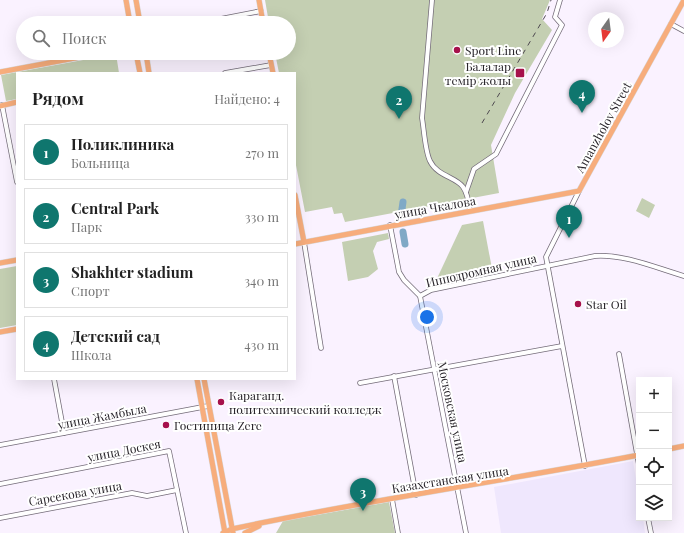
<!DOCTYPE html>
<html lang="ru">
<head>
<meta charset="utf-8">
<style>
	:root { --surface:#fff; --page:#f6f6f6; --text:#222; --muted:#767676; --line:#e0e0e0; --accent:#0f766e }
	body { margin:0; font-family:"Playfair Display",serif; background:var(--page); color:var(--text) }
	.controls { position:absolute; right:12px; bottom:12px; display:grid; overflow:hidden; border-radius:0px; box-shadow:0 4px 16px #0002 }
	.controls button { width:36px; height:36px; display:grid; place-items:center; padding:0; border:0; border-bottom:1px solid var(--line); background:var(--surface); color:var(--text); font:20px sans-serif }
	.compass { position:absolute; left:588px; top:12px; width:36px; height:36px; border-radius:50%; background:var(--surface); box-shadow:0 4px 16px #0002; rotate:194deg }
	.you { position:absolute; left:427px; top:317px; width:14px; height:14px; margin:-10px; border:3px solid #fff; border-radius:50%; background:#1a73e8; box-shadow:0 0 0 6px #1a73e833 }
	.badge { display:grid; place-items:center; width:26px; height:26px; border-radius:50%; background:var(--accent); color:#fff; font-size:13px; font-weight:700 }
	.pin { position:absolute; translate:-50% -33px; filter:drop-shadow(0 1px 2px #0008) }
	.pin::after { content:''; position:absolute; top:21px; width:14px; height:12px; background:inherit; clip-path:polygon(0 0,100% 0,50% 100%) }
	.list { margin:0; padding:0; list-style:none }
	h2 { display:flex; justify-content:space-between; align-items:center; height:52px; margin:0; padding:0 16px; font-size:17px }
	h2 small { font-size:13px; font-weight:400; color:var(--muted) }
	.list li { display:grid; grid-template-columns:26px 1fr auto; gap:12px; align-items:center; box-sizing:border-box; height:56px; margin:0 8px 8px; padding:0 8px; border:1px solid var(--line); border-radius:0px }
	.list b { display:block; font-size:15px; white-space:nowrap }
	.list p { margin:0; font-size:13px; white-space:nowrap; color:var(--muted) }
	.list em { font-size:13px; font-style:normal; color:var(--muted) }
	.icon { flex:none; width:22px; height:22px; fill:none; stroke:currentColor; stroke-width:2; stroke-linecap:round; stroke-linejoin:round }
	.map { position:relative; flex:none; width:684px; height:533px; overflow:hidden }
	.search { position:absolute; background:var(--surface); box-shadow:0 4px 16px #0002; left:16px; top:16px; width:280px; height:44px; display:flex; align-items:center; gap:10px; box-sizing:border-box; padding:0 14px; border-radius:22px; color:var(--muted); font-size:15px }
	.panel { position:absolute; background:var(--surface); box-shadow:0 4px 16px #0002; left:16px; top:72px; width:280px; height:308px; border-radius:0px }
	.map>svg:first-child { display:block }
	.commercial { fill:#efe7fd }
	.green { fill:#c4cfb2 }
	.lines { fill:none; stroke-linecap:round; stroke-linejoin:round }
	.river { stroke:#80a9c6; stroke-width:7 }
	.minor-casing { stroke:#746c79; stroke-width:5.5 }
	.major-casing { stroke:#d8d8d9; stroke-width:6 }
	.minor { stroke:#fff; stroke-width:4 }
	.major { stroke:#f7ad7c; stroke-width:5 }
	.rail { stroke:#4e4950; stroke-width:1; stroke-dasharray:5 5; stroke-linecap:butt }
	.poi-dot { fill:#a6114b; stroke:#fff; stroke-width:1.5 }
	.labels { text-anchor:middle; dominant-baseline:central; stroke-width:4; stroke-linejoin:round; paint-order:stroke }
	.poi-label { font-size:12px; fill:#29252b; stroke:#fff; text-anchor:start }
	.street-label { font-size:12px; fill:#29252b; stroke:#fff }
</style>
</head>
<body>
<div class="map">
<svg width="684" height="533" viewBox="0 0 684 533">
	<rect width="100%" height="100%" fill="#faf2ff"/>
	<path class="commercial" d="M633 461 639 497V518H643L645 533H501L494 487Z"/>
	<g class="green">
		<path d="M265 0H550L542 19 552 30 515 93 491 145 499 193 345 222 342 213 334 214 332 207 305 212 295 160V73H279L275 53H289V23H269Z"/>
		<path d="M116 54 119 73H17V99L6 101 1 75Z"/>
		<path d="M642 198 655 205 649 218 636 211Z"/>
		<path d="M483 221 493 274 433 287 462 225Z"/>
		<path d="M388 233 389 239 377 242 373 251 378 269 368 277 348 281 342 242Z"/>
		<path d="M17 266V325L0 328V269Z"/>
		<path d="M389 502 395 533H276L283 521Z"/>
	</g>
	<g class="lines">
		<g class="river">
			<path d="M401 216 403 202"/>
			<path d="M403 232 405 244"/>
		</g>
		<g class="minor-casing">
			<g id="minor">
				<path d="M432 0 422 118C424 129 425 151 430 161 437 176 456 177 463 187 468 194 469 203 470 211"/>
				<path d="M200 23 261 11"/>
				<path d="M671 24 684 31"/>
				<path d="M225 73 271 65"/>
				<path d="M2 105 17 182"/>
				<path d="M579 191 546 257 585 466"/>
				<path d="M466 192 474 169 496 154 562 25 555 17 560 0"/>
				<path d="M390 225 399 272 404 280 420 296 466 533"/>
				<path d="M304 242 321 348"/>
				<path d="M420 296 431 290 595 256C625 254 656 268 684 276"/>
				<path d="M619 354 639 465"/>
				<path d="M394 376 416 495"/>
				<path d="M54 379 64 433"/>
				<path d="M360 383 562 346"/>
				<path d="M0 445 208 406"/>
				<path d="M0 484 169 451 186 533"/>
				<path d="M392 499 398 533"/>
				<path d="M0 518 132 493 147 496 177 490"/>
				<path d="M648 518 651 533"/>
			</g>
		</g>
		<g class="major-casing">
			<g id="major">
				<path d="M126 0 130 23"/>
				<path d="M136 0 140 23"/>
				<path d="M259 0 263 23"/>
				<path d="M136 53 140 73"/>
				<path d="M146 53 149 73"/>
				<path d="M269 53 273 73"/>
				<path d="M0 72 102 53"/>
				<path d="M0 106 17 102"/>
				<path d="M295 195 304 242"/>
				<path d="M295 244 579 191 684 0"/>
				<path d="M0 263 17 260"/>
				<path d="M0 332 17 329"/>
				<path d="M197 379 225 533"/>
				<path d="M204 379 233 533"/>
				<path d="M669 449 684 446"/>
				<path d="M223 533 232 529C367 500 504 481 639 455"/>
				<path d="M245 533 259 526"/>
			</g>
		</g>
		<use href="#minor" class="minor"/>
		<use href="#major" class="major"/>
		<path class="rail" d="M482 123 547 13 551 0"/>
	</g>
	<g class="poi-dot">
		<circle cx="457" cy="50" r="4"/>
		<rect x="515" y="68" width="10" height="10" rx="2"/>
		<circle cx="578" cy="304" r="4"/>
		<circle cx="221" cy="402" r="4"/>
		<circle cx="166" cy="425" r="4"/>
	</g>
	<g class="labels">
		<g class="poi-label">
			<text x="465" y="50">Sport Line</text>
			<text x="511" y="66" text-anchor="end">Балалар<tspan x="511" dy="14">темір жолы</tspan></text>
			<text x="586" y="304">Star Oil</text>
			<text x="229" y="395">Караганд.<tspan x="229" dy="14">политехнический колледж</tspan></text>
			<text x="174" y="425">Гостиница Zere</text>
		</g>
		<g class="street-label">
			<text transform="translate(603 127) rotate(-61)">Amanzholov Street</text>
			<text transform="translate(435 207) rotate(-10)">улица Чкалова</text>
			<text transform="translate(481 270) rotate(-13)">Ипподромная улица</text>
			<text transform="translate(453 412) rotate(78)">Московская улица</text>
			<text transform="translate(102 416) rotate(-11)">улица Жамбыла</text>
			<text transform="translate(124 450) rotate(-11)">улица Доскея</text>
			<text transform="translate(450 479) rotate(-9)">Казахстанская улица</text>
			<text transform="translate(75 493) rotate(-10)">Сарсекова улица</text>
		</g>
	</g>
</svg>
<div class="controls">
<button>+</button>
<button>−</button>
<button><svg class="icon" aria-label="locate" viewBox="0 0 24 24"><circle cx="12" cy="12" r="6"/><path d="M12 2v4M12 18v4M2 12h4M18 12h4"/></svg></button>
<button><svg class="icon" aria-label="layers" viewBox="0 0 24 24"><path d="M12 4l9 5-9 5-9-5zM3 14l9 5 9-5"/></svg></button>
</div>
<svg class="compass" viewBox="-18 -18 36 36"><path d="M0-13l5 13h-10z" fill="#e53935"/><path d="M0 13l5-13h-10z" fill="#767676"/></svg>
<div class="you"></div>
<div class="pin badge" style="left:569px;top:238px">1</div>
<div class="pin badge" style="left:399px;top:119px">2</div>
<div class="pin badge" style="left:363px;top:511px">3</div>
<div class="pin badge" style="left:582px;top:113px">4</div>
<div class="search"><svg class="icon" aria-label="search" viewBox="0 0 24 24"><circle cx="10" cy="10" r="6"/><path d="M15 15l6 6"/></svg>Поиск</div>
<section class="panel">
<h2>Рядом<small>Найдено: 4</small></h2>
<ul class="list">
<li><span class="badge">1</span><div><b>Поликлиника</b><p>Больница</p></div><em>270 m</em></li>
<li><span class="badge">2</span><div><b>Central Park</b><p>Парк</p></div><em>330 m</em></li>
<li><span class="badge">3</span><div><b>Shakhter stadium</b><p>Спорт</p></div><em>340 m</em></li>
<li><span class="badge">4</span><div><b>Детский сад</b><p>Школа</p></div><em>430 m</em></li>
</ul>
</section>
</div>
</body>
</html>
